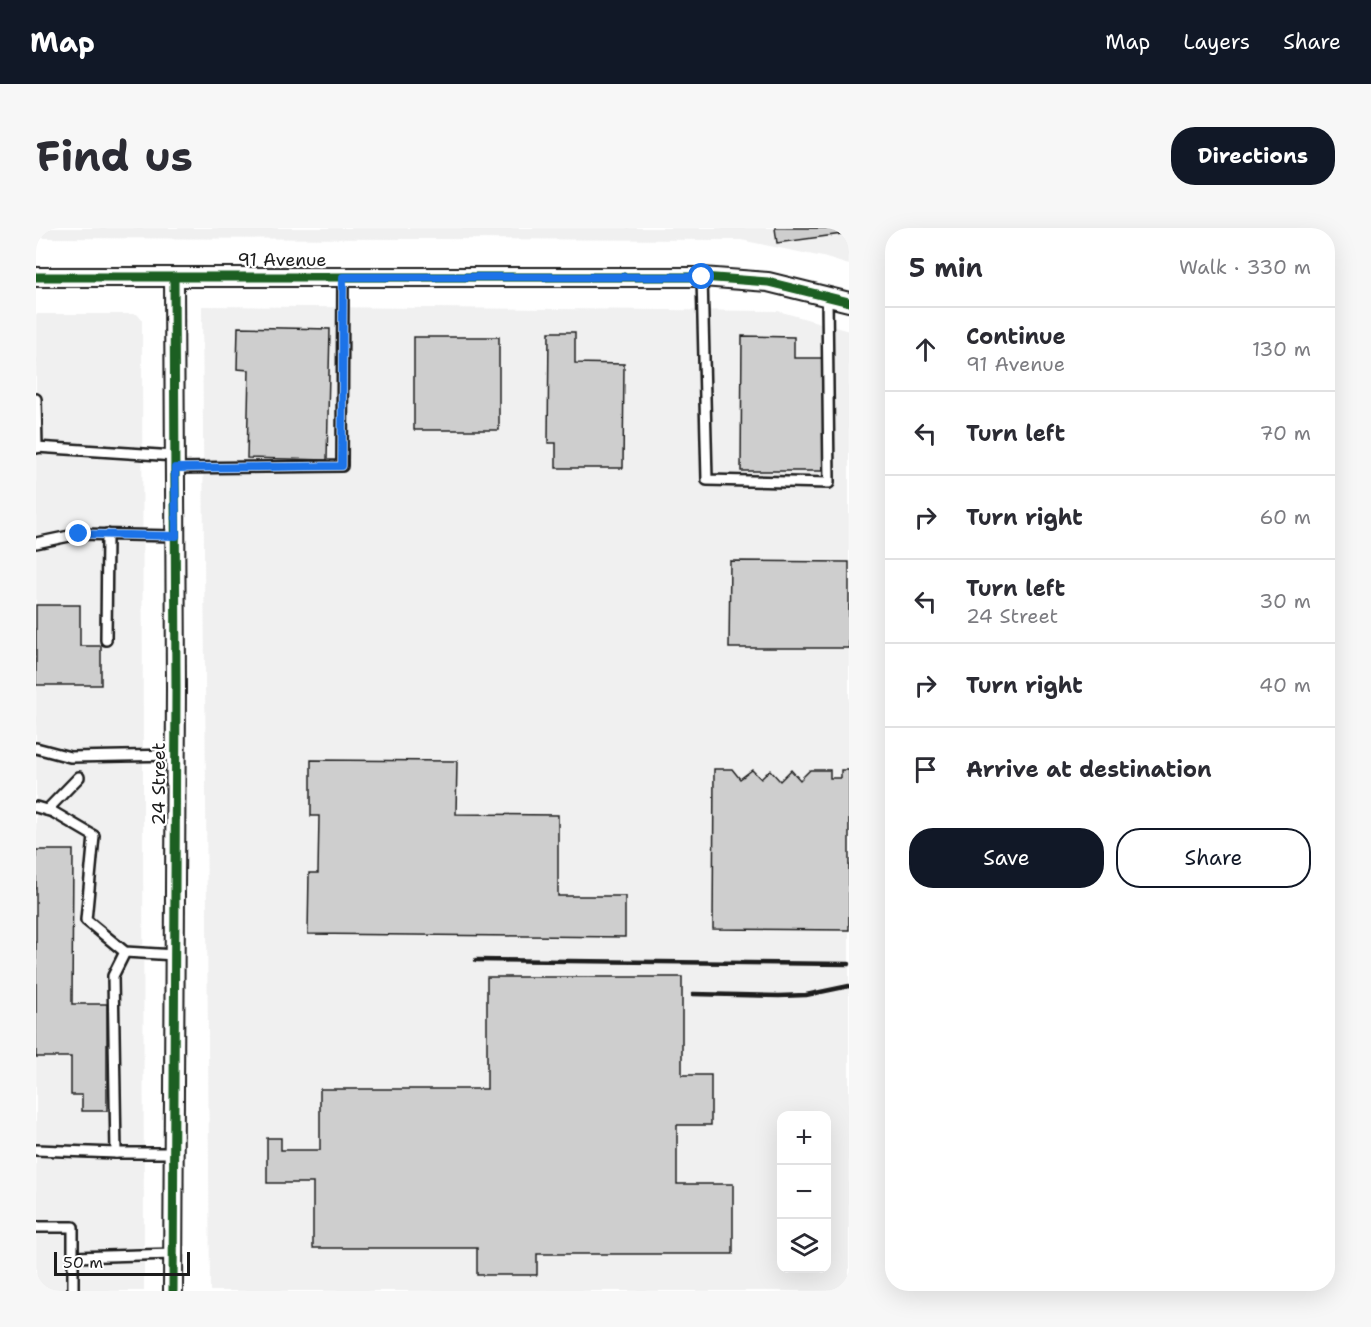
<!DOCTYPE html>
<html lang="en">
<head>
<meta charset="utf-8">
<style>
	:root { --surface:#fff; --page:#f7f7f7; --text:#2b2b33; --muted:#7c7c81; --line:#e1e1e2; --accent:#111827 }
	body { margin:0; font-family:"Shantell Sans",sans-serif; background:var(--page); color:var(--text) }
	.controls { position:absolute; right:18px; bottom:18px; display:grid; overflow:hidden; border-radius:12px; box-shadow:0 6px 24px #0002 }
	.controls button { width:54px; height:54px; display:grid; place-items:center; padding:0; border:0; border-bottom:2px solid var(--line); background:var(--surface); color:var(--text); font:30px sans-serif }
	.scale { position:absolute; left:18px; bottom:15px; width:136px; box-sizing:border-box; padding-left:6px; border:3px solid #1c1c1c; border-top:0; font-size:16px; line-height:21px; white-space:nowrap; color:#1c1c1c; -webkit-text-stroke:4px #fff; paint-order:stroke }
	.stop { position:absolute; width:18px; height:18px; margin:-14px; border:4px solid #1a73e8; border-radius:50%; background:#fff }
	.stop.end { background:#1a73e8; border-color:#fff; box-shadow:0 2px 6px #0008 }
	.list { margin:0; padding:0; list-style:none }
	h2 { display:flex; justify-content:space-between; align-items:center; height:78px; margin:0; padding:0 24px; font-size:26px }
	h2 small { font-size:20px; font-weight:400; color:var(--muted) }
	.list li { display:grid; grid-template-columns:39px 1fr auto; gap:18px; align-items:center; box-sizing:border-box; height:84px; padding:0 24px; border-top:2px solid var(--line) }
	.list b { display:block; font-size:22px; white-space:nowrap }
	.list p { margin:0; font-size:20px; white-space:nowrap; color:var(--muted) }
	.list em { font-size:20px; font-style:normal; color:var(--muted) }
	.actions { display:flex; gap:12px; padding:18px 24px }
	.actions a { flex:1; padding:14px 0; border:2px solid var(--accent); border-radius:24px; text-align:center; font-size:21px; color:var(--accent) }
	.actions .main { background:var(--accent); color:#fff }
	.icon { flex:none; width:33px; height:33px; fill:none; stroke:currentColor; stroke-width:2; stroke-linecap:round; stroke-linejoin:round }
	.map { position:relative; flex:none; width:813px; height:1063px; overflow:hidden; border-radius:24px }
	header { display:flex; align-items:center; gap:36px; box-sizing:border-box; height:84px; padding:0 30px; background:var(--accent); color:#fff }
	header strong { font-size:28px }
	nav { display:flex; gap:33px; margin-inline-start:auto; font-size:21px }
	.intro { display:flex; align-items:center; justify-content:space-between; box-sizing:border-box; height:144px; padding:0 36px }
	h1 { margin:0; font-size:42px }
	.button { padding:15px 27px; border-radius:24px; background:var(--accent); color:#fff; font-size:21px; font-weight:700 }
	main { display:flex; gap:36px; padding:0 36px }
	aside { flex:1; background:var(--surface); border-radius:24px; box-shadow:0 6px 24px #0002 }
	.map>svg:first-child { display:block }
	.built { fill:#f0f0f0; fill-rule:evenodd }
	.building { fill:#cecece; stroke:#1c1c1c; stroke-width:1.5 }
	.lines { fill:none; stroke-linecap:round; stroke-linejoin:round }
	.lane-casing { stroke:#1c1c1c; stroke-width:14 }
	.street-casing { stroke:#1c1c1c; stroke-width:22 }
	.lane { stroke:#fff; stroke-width:9 }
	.street { stroke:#fff; stroke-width:18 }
	.rail { stroke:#1c1c1c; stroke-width:4.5 }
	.cycleway-casing { stroke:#fff; stroke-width:13 }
	.cycleway { stroke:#1b5e20; stroke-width:9 }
	.route { stroke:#1a73e8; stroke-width:8 }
	.labels { text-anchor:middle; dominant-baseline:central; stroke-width:4.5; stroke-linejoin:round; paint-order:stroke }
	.street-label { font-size:18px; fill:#1c1c1c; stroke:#fff }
</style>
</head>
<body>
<header>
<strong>Map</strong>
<nav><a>Map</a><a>Layers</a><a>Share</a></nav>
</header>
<div class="intro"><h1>Find us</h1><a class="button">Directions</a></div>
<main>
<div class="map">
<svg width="813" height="1063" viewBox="0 0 813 1063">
	<rect width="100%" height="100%" fill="#fff"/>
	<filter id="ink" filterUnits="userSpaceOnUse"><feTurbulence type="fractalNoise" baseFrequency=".0167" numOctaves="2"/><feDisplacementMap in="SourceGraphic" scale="12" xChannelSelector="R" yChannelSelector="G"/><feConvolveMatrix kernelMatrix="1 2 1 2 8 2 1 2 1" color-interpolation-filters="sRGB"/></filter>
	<g filter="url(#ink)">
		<g class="built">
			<path d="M0 0H813V37L787 29 705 12 0 10Z"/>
			<path d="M166 78 742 83 813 103V1063H174ZM746 888H790V1040H746Z"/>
			<path d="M0 86H101L106 92 108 1063H0Z"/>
		</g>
		<g class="building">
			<path d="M739 0H813V5L741 15Z"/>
			<path d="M202 99 294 101 291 232 211 230 213 142 201 141Z"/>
			<path d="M513 104H539V135L588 136 587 240H520V215H512Z"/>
			<path d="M706 108 758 109V130H788V243H705Z"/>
			<rect x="378" y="109" width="85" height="93"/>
			<path d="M694 333 813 334V420H693Z"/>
			<path d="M0 377H44V418H65V457H0Z"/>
			<path d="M275 532 421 533 420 586 522 587V668H589V709L272 706 273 645H282L283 588H275Z"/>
			<path d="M678 541H696L704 551 716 542 725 551 734 542 744 553 755 542 764 552 774 542H794V550H805V542H813V702L677 701Z"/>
			<path d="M0 622H37L36 776H71V883H46V867H35V829H0Z"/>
			<path d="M451 749H646V847H675V897H641V956H697V1026H501V1047H441V1020H277V955H231V910H245V922H284V861H451Z"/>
		</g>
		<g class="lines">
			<g class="lane-casing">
				<g id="lane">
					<path d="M666 49 671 252 793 255 791 68"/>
					<path d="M0 171 1 220"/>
					<path d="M0 219 139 228"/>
					<path d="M139 240 306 238 307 49"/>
					<path d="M0 315 43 306 140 308"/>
					<path d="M70 412 71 306"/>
					<path d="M0 520 34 529 140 527"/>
					<path d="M0 579 17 584 58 608 50 692 89 724 139 727"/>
					<path d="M11 582 43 549"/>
					<path d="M89 724 77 748 80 925H138"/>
					<path d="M0 922 80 925"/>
					<path d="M0 999H37V1063"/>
					<path d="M38 1029 137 1026"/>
				</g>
			</g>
			<g class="street-casing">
				<g id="street">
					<path d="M0 49H666L732 54 813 74"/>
					<path d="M137 1063 140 460 138 49"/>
				</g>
			</g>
			<use href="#lane" class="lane"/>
			<use href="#street" class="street"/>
			<g class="rail">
				<path d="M440 732 813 736"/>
				<path d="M657 766 743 768 770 767 813 758"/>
			</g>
			<g class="cycleway-casing">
				<g id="cycleway">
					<path d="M0 49H666L732 54 813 74"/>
					<path d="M137 1063 140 460 138 49"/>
				</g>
			</g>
			<use href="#cycleway" class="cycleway"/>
		</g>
	</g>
	<g class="lines" filter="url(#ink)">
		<path class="route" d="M43 306 140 308 139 240 306 238 307 49H666"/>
	</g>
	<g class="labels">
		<g class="street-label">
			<text x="246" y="32">91 Avenue</text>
			<text transform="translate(123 556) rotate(-90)">24 Street</text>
		</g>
	</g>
</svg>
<div class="controls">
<button>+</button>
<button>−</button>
<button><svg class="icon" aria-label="layers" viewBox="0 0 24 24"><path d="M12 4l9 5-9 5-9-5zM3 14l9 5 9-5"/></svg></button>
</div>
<div class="scale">50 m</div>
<div class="stop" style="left:666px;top:49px"></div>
<div class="stop end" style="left:43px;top:306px"></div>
</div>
<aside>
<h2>5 min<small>Walk · 330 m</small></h2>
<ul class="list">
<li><svg class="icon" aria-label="ahead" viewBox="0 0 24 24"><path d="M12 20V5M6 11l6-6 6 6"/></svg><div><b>Continue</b><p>91 Avenue</p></div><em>130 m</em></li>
<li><svg class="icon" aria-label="left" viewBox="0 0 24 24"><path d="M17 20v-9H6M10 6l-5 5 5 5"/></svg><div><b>Turn left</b></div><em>70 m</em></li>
<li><svg class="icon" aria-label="right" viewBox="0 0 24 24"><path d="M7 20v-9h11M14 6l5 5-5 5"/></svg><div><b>Turn right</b></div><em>60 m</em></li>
<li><svg class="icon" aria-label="left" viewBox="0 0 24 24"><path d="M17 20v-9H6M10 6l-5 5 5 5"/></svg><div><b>Turn left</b><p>24 Street</p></div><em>30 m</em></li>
<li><svg class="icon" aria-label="right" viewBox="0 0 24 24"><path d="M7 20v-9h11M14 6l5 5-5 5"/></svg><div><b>Turn right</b></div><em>40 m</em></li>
<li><svg class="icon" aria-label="arrive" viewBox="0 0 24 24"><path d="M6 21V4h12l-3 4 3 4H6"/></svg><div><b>Arrive at destination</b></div></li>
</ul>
<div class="actions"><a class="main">Save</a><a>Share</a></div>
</aside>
</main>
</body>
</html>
